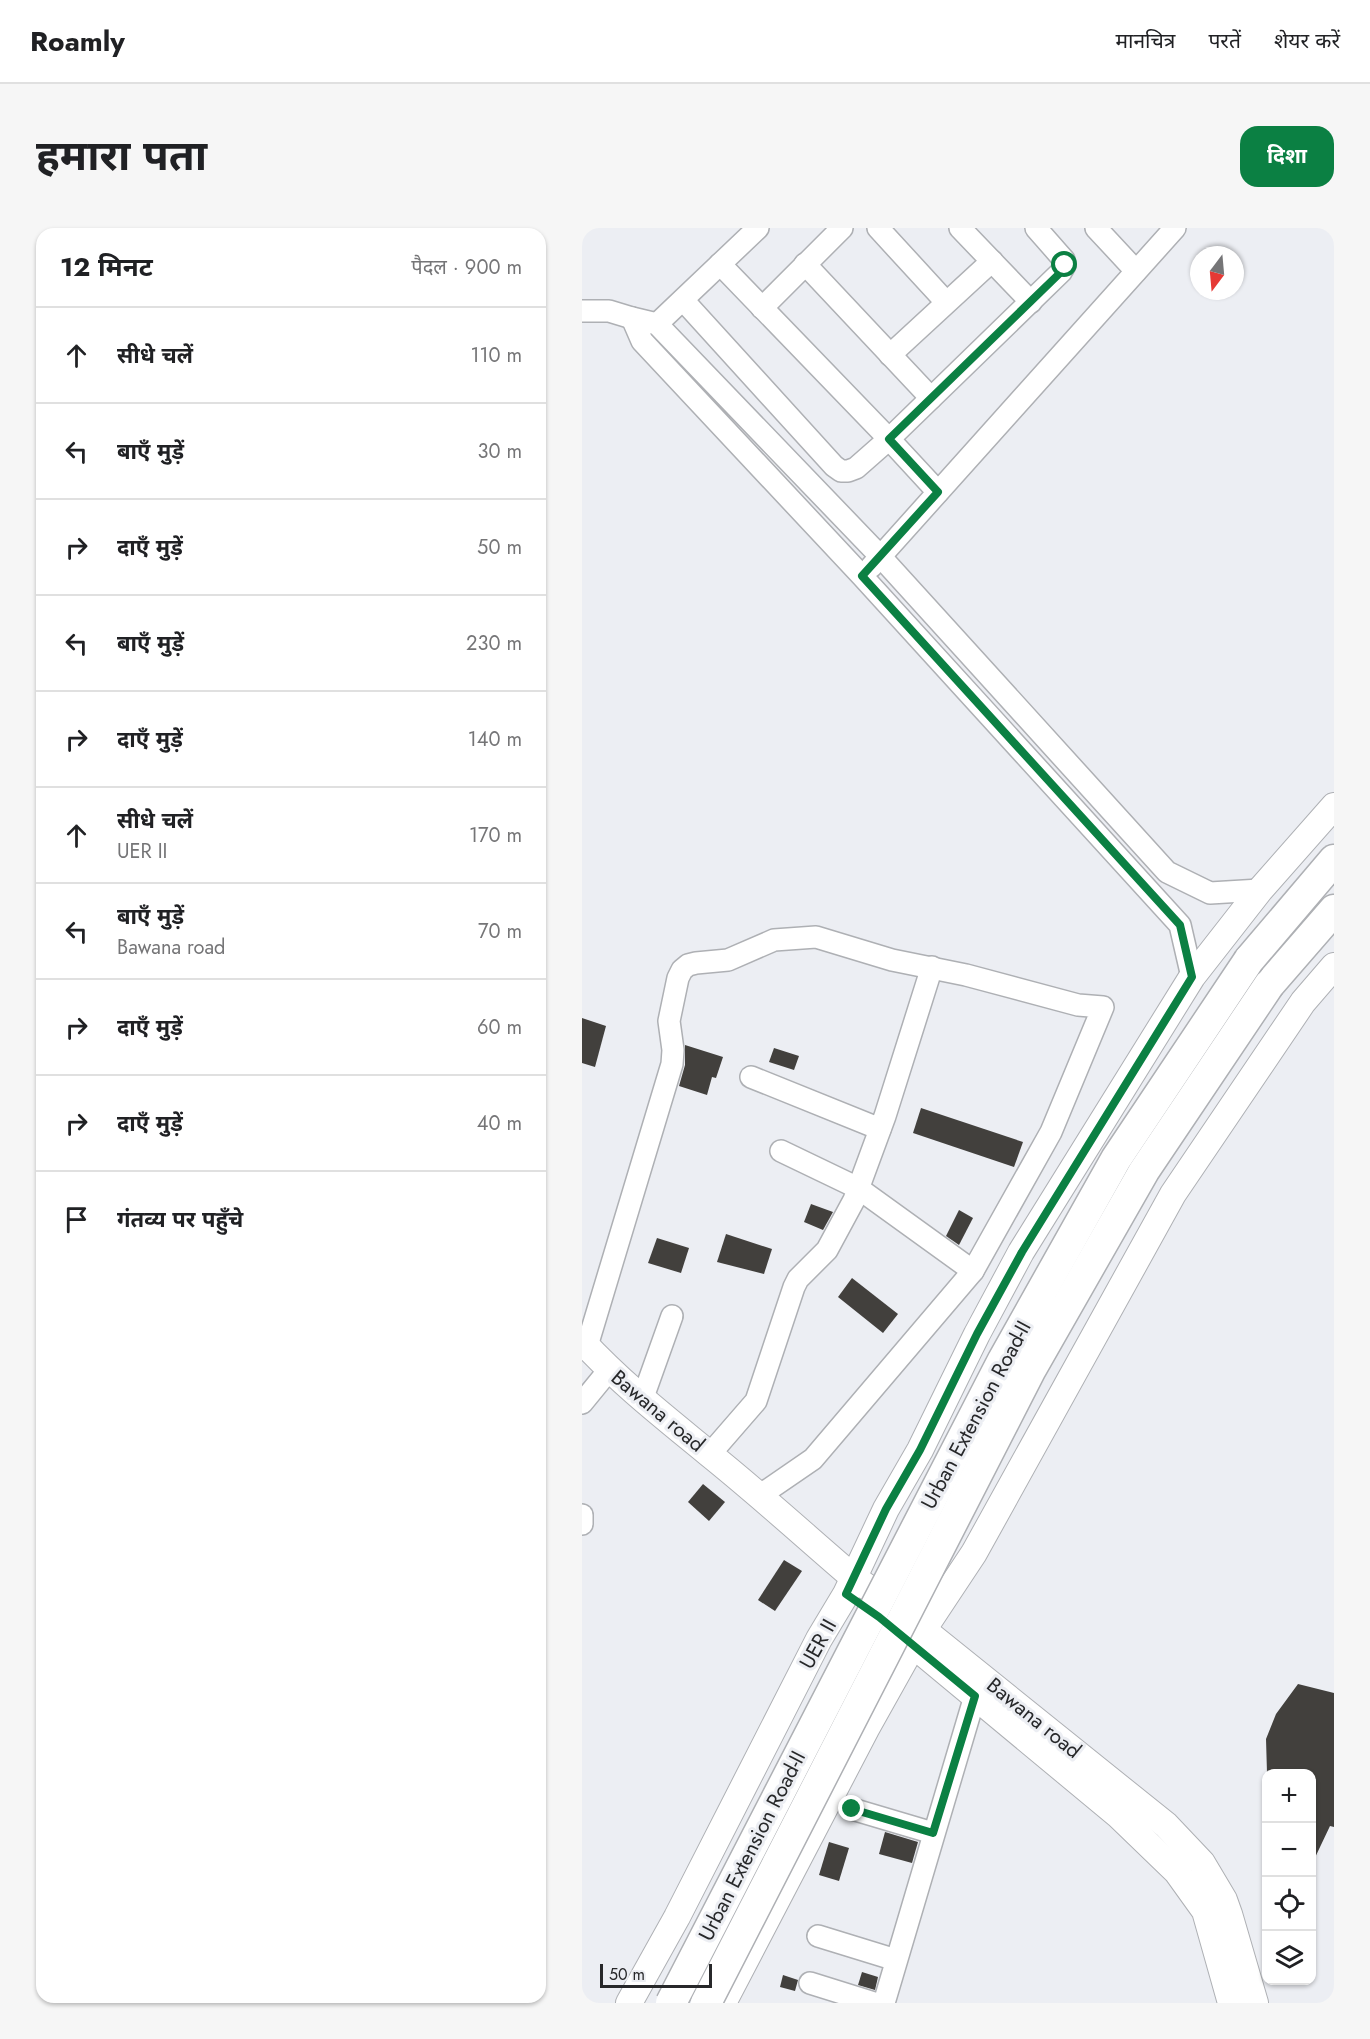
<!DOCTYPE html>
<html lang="hi">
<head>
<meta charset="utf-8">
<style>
	:root { --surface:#fff; --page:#f6f6f6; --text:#202124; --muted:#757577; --line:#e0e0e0; --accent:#0b8043 }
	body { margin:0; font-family:Jost,"Noto Sans Devanagari",sans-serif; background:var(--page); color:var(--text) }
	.controls { position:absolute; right:18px; bottom:18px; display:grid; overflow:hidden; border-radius:12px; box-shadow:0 2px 4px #0004 }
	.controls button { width:54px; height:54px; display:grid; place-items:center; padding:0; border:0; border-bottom:2px solid var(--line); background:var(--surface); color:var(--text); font:30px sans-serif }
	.compass { position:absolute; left:608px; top:18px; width:54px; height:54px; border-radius:50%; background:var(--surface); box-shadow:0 2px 4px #0004; rotate:196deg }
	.scale { position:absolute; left:18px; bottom:15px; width:112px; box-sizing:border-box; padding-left:6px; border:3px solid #27282a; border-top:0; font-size:16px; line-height:21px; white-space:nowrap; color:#27282a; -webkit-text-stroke:4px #eceef3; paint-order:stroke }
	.stop { position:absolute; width:18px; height:18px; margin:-14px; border:4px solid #0b8043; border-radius:50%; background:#fff }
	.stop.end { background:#0b8043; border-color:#fff; box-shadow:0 2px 6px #0008 }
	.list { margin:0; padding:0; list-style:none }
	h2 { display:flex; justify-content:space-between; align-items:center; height:78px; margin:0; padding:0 24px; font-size:26px }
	h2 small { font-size:20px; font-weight:400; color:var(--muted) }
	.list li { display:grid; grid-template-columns:39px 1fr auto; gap:18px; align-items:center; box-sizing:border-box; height:96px; padding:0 24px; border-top:2px solid var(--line) }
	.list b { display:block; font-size:22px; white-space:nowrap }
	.list p { margin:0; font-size:20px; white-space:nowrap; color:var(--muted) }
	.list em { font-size:20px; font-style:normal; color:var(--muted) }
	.icon { flex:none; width:33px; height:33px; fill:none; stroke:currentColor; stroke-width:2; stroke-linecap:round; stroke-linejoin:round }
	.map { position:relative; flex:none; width:752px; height:1775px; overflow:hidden; border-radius:18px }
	header { display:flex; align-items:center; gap:36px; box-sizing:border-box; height:84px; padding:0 30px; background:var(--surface); border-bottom:2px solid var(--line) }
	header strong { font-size:28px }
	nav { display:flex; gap:33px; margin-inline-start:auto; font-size:21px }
	.intro { display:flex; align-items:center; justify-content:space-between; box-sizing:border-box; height:144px; padding:0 36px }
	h1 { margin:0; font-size:42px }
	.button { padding:15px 27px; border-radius:18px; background:var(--accent); color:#fff; font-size:21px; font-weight:700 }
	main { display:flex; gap:36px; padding:0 36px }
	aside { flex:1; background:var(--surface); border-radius:18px; box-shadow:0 2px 4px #0004 }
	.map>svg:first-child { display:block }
	.building { fill:#42403d }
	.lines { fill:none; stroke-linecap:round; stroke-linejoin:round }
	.minor-casing { stroke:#aeb0b4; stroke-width:24 }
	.major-casing { stroke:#aeb0b4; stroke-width:28 }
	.highway-casing { stroke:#aeb0b4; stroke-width:33 }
	.minor { stroke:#fff; stroke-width:21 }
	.major { stroke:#fff; stroke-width:26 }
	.highway { stroke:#fff; stroke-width:30 }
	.highway-bridge-casing { stroke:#aeb0b4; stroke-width:33; stroke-linecap:butt }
	.highway-bridge { stroke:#fff; stroke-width:30 }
	.route { stroke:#0b8043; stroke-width:8 }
	.labels { text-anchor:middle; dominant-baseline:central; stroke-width:6; stroke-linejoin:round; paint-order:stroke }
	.street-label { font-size:21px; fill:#27282a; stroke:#eceef3 }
</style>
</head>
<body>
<header>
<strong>Roamly</strong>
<nav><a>मानचित्र</a><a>परतें</a><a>शेयर करें</a></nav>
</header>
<div class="intro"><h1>हमारा पता</h1><a class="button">दिशा</a></div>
<main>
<aside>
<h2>12 मिनट<small>पैदल · 900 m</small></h2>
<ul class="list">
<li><svg class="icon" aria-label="ahead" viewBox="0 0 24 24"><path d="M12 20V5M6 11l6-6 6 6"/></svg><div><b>सीधे चलें</b></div><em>110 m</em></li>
<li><svg class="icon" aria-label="left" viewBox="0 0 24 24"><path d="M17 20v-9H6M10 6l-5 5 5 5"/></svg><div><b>बाएँ मुड़ें</b></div><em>30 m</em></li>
<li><svg class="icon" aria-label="right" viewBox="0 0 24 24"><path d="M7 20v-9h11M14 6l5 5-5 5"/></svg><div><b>दाएँ मुड़ें</b></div><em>50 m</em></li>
<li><svg class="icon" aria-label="left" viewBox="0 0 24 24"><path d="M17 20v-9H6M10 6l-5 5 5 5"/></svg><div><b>बाएँ मुड़ें</b></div><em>230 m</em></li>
<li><svg class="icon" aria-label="right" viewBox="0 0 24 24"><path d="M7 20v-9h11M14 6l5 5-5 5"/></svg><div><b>दाएँ मुड़ें</b></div><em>140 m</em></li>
<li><svg class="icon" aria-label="ahead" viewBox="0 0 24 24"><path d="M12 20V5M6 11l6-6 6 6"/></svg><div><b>सीधे चलें</b><p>UER II</p></div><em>170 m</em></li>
<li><svg class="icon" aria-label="left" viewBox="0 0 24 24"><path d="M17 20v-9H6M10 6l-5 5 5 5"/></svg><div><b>बाएँ मुड़ें</b><p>Bawana road</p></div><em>70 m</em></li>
<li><svg class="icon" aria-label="right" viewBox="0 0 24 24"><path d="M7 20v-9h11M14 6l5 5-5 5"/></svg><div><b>दाएँ मुड़ें</b></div><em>60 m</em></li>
<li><svg class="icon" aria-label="right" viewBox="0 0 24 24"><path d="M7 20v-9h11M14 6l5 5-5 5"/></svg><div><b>दाएँ मुड़ें</b></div><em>40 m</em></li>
<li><svg class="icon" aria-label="arrive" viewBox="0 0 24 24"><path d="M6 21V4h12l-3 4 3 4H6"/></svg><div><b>गंतव्य पर पहुँचे</b></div></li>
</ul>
</aside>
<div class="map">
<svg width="752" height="1775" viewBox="0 0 752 1775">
	<rect width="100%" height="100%" fill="#eceef3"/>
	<g class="building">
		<path d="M0 790 24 798 13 839 0 835Z"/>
		<path d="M103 817 141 829 134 850 130 849 125 867 97 858 103 837Z"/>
		<path d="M192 820 217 828 212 842 187 834Z"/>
		<path d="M339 880 441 914 432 939 331 905Z"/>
		<path d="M229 976 251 984 241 1002 222 994Z"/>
		<path d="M377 982 391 990 377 1017 364 1008Z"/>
		<path d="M144 1006 190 1021 182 1046 135 1034Z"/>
		<path d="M75 1010 107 1020 99 1045 66 1035Z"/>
		<path d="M270 1050 316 1086 301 1105 256 1069Z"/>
		<path d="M121 1256 143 1274 127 1293 106 1274Z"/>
		<path d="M202 1332 220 1343 193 1383 176 1372Z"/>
		<path d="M716 1456 752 1465V1599L748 1598 729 1638V1545H685L684 1511 694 1486Z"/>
		<path d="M303 1604 336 1614 330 1635 297 1626Z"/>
		<path d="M247 1614 267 1620 257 1653 237 1647Z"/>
		<path d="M280 1744 296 1749 293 1762 276 1757Z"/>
		<path d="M201 1747 216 1752 213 1763 198 1759Z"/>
	</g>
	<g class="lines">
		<g class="minor-casing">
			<g id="minor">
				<path d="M296 0 364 74"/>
				<path d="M378 0 449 74"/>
				<path d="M514 0 554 43"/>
				<path d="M138 36 307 211 356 264"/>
				<path d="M223 36 349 170"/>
				<path d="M101 72 252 238 259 243H266L274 240 307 211 479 44 483 37 482 32 454 0"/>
				<path d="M180 80 260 0"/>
				<path d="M0 83H27L50 90"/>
				<path d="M75 96 176 0"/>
				<path d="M308 127 410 33"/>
				<path d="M289 339 593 0"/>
				<path d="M610 749 598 697 280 348 60 113 50 90 75 96 298 328 585 644 628 665 678 662"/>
				<path d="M169 849 298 901"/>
				<path d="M199 923 276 960 391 1043"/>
				<path d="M5 1118 90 836 91 822 87 793 96 750 100 742 106 737 114 735 146 732 192 712 234 709 310 732 384 747 496 777 521 779 469 904 391 1043 231 1231 177 1268"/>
				<path d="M60 1172 90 1088"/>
				<path d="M0 1175 27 1142"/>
				<path d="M128 1226 174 1173 212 1059 216 1051 245 1022 272 972 303 888 350 739"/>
				<path d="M0 1287V1296"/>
				<path d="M270 1581 351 1605"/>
				<path d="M236 1708 314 1732"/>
				<path d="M228 1755 292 1775"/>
				<path d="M302 1775 393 1468"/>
			</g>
		</g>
		<g class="major-casing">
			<g id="major">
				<path d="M0 1113C40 1156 81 1188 126 1225 176 1265 223 1308 272 1350L285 1359"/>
				<path d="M329 1392 584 1597 620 1635 642 1672 647 1686 673 1775"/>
				<path d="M318 1406 536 1587 595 1644 623 1683 649 1775"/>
				<path d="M47 1775 95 1689 237 1411 264 1366 304 1281 338 1222 395 1106 439 1024 610 749 678 662 752 578"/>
				<path d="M141 1775 284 1501 331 1417 392 1325 591 966 721 774 752 738"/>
			</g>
		</g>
		<g class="highway-casing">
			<g id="highway">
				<path d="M667 732 752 632"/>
				<path d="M687 757 752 682"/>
			</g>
		</g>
		<use href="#minor" class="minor"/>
		<use href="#major" class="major"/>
		<use href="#highway" class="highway"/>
		<g class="highway-bridge-casing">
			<g id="highway-bridge">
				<path d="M89 1775 421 1132 534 931 667 732"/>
				<path d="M124 1775 449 1141 562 943 687 757"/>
			</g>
		</g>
		<use href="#highway-bridge" class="highway-bridge"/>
	</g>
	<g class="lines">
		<path class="route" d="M270 1581 351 1605 393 1468 297 1389 264 1366 304 1281 338 1222 395 1106 440 1024 610 749 598 697 280 348 356 264 307 211 479 44 483 37"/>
	</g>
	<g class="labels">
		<g class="street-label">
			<text transform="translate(76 1183) rotate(40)">Bawana road</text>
			<text transform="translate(394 1187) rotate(-62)">Urban Extension Road-II</text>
			<text transform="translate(236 1416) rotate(-61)">UER II</text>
			<text transform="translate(452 1490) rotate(39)">Bawana road</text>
			<text transform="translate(170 1618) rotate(-63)">Urban Extension Road-II</text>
		</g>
	</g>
</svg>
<div class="controls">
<button>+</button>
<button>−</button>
<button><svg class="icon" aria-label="locate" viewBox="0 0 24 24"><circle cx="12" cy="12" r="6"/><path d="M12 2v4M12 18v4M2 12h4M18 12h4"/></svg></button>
<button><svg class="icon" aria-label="layers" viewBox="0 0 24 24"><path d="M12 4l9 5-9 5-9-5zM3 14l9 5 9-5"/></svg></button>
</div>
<svg class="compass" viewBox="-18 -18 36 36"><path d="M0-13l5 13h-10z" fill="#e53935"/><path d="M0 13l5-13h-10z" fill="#757577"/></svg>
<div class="scale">50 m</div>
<div class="stop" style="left:483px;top:37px"></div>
<div class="stop end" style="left:270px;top:1581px"></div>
</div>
</main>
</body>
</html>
